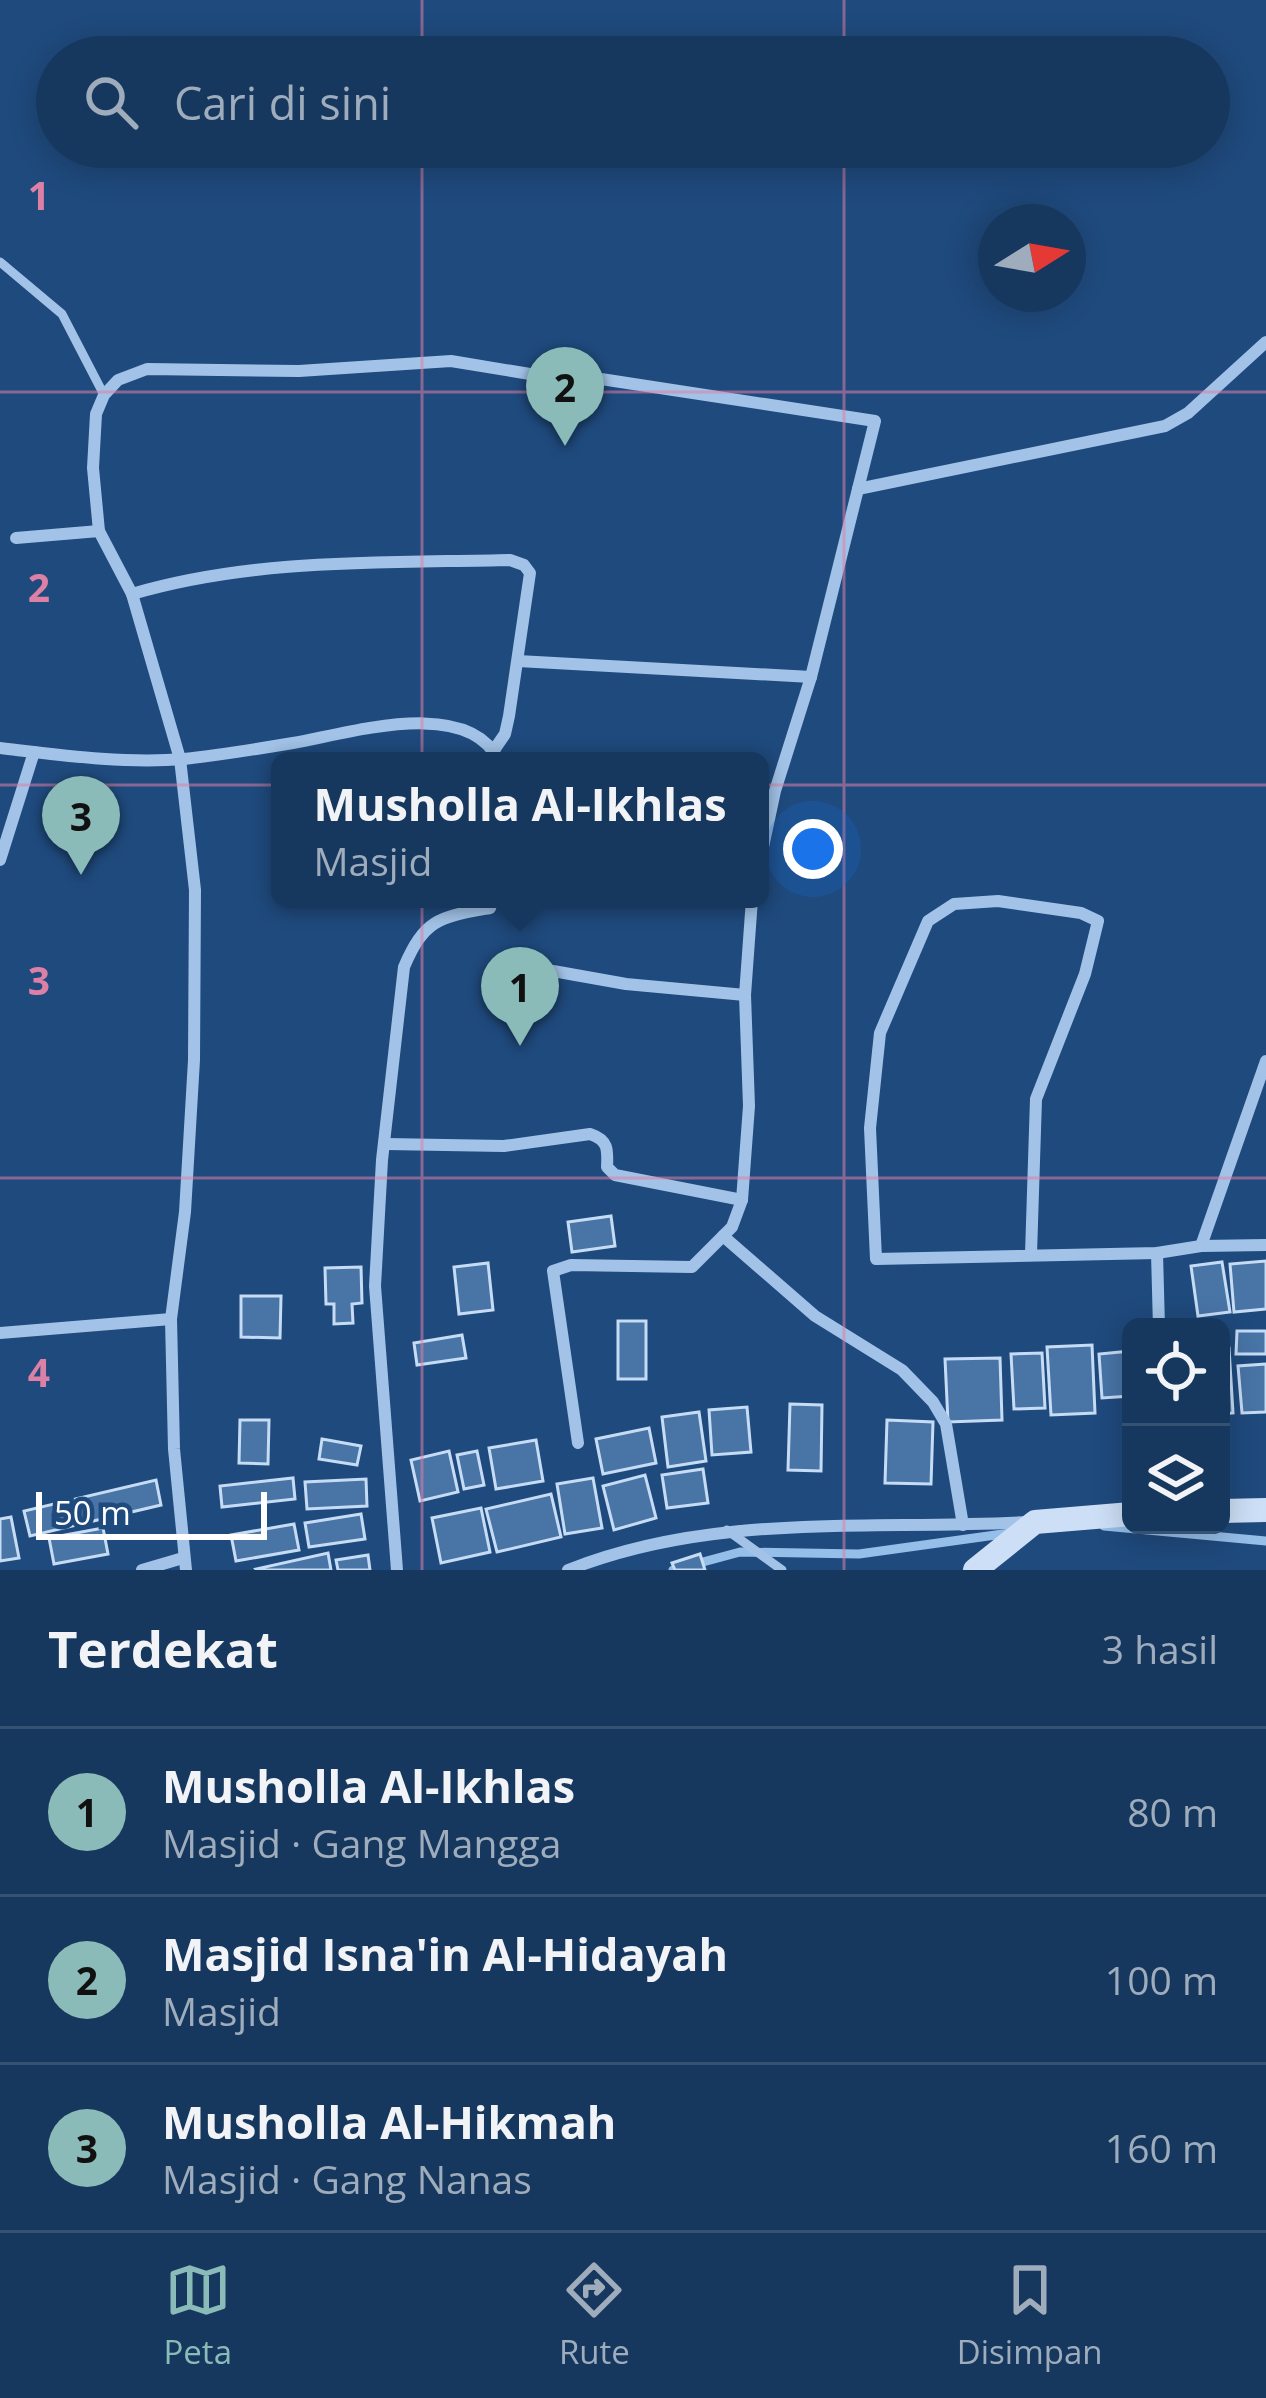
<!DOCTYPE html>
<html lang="id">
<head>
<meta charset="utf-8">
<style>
	:root { --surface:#17385e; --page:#203f64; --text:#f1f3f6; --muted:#9eacbc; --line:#365273; --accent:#8bbbb9 }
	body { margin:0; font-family:"Open Sans",sans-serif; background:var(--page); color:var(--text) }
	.controls { position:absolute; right:36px; bottom:36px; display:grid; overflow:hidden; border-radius:18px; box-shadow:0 6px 30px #0003 }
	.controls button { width:108px; height:108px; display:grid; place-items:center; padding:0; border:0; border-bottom:3px solid var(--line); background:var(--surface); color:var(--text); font:60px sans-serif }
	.compass { position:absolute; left:978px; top:204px; width:108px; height:108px; border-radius:50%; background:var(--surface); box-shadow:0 6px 30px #0003; rotate:79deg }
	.scale { position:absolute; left:36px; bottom:30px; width:231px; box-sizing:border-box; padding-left:12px; border:6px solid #fff; border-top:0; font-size:33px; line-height:42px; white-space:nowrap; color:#fff; -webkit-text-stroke:9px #1f4a7d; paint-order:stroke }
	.you { position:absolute; left:813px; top:849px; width:42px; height:42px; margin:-30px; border:9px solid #fff; border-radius:50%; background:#1a73e8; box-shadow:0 0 0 18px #1a73e833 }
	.badge { display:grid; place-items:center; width:78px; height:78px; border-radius:50%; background:var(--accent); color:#111; font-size:39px; font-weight:700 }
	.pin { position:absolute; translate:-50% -99px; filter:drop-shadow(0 3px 6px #0008) }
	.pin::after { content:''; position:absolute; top:63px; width:42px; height:36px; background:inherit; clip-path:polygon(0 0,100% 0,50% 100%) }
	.popup { position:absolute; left:271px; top:752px; width:498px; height:156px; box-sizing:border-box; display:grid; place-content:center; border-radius:18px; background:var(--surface); filter:drop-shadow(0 3px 9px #0005); font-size:39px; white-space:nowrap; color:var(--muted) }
	.popup b { font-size:45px; color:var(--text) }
	.popup::after { content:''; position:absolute; left:50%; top:100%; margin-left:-24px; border:24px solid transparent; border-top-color:var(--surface) }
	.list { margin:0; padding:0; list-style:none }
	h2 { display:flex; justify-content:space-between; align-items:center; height:156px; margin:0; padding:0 48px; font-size:51px }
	h2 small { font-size:39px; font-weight:400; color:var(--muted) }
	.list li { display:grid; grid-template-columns:78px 1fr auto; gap:36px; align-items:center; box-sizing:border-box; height:168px; padding:0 48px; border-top:3px solid var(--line) }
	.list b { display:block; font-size:45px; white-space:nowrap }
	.list p { margin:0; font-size:39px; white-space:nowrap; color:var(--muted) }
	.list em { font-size:39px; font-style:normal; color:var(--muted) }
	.icon { flex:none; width:66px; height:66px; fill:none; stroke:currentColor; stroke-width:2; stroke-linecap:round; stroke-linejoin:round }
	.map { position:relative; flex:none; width:1266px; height:1570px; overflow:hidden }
	.search { position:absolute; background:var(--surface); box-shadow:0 6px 30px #0003; left:36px; right:36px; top:36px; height:132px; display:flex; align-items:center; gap:30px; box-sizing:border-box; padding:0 42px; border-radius:66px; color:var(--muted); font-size:45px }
	.sheet { height:660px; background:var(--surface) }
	nav { display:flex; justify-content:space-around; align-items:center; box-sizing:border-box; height:168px; border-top:3px solid var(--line); background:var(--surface); font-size:33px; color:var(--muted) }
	nav a { display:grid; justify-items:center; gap:6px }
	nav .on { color:var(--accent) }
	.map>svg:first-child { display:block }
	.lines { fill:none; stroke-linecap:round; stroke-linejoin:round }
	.stream { stroke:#95bee9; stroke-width:9 }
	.building { fill:#4874a6; stroke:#c6dcf5; stroke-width:3 }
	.lane { stroke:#a2c3e7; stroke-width:9 }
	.street { stroke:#a2c3e7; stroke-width:12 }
	.secondary { stroke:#ccdff6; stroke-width:24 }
	.grid { fill:none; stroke:#dd80a5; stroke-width:3; stroke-opacity:0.55 }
	.grid-label { font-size:39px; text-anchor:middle; font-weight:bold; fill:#dd80a5; stroke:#1f4a7d; stroke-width:12; stroke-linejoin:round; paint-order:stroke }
</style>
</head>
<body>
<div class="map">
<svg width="1266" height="1570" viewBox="0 0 1266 1570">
	<rect width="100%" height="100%" fill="#1f4a7d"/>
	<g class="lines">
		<g class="stream">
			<path d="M1104 1526 1266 1541"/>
			<path d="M673 1570 740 1552 859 1554 1010 1533"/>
		</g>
	</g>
	<g class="building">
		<path d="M611 1216 615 1246 572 1252 568 1222Z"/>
		<path d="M1266 1261V1309L1234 1312 1230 1264Z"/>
		<path d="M1222 1262 1230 1312 1198 1316 1191 1266Z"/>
		<path d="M488 1263 493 1310 459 1314 454 1267Z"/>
		<path d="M361 1267 362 1303 352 1304 353 1323 334 1324V1304H326L325 1268Z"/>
		<path d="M241 1296H281L280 1338 241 1337Z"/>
		<rect x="618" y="1321" width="28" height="58"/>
		<path d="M1237 1331H1266V1354H1236Z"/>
		<path d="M462 1335 466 1358 417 1365 414 1343Z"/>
		<path d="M1092 1345 1095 1413 1051 1415 1047 1347Z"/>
		<path d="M1221 1348H1229L1233 1413 1221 1414Z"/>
		<path d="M1131 1351V1396L1102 1398 1099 1354Z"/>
		<path d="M1042 1353 1045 1408 1014 1409 1011 1354Z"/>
		<path d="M1000 1358 1002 1420 948 1422 945 1359Z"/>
		<path d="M1266 1364V1412L1242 1413 1238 1366Z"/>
		<path d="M790 1404 822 1405 821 1471 788 1470Z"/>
		<path d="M747 1407 751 1452 712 1455 709 1410Z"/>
		<path d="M699 1412 706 1461 668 1467 662 1417Z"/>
		<path d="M240 1420H269L268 1464 239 1463Z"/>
		<path d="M887 1420 933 1422 931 1484 885 1483Z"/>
		<path d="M649 1428 656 1463 603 1474 596 1439Z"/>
		<path d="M322 1439 361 1446 357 1465 319 1459Z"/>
		<path d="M536 1440 543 1481 496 1489 489 1448Z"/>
		<path d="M449 1451 458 1492 420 1501 411 1460Z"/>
		<path d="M477 1451 484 1485 464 1489 457 1455Z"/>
		<path d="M703 1469 708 1503 667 1508 662 1475Z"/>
		<path d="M645 1475 656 1518 614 1530 603 1486Z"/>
		<path d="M293 1478 295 1499 222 1507 220 1486Z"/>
		<path d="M593 1478 602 1528 565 1534 557 1484Z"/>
		<path d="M366 1479 367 1506 307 1509 305 1482Z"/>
		<path d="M156 1480 161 1505 30 1536 24 1511Z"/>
		<path d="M551 1494 561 1537 497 1552 486 1509Z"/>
		<path d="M481 1508 490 1552 441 1563 432 1518Z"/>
		<path d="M361 1514 365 1539 309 1547 305 1523Z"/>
		<path d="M11 1517 19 1558 0 1561V1519Z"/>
		<path d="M294 1524 299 1550 236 1561 231 1535Z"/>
		<path d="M103 1528 108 1554 54 1564 49 1538Z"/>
		<path d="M328 1553 331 1570H257L256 1569Z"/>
		<path d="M700 1554 705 1570H675L672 1563Z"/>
		<path d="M368 1555 370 1570H338L336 1560Z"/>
	</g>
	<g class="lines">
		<g class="lane">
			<path d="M0 262 62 314 104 395"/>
			<path d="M727 1530 782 1570"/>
		</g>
		<g class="street">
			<path d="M858 489 1165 426 1188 413 1266 342"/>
			<path d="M16 538 99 531"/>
			<path d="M132 594C255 558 382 563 510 560L524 565 530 573 509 716 505 734 494 750"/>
			<path d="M518 661 811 677"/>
			<path d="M0 748C60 755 124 764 184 759 220 755 257 749 293 743 347 734 468 695 499 761"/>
			<path d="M0 860 34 752"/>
			<path d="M553 971 626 984 745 995"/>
			<path d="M386 1144 504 1146 590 1134C608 1140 608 1149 607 1167L615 1175 742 1200"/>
			<path d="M723 1236 815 1316 902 1370 933 1402 946 1424 963 1525"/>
			<path d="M1201 1246 1266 1061"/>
			<path d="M1157 1253 1159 1327"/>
			<path d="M1031 1254 1036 1099 1085 974 1098 921 1081 913 998 901 954 904 928 921 880 1033 870 1128 876 1259 1157 1253 1201 1246 1266 1245"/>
			<path d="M0 1333 171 1319"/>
			<path d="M578 1443 553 1271 571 1265 692 1267 732 1227 742 1200 749 1106 745 995 752 899"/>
			<path d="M142 1570 183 1558"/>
			<path d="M186 1570 174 1449 171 1319 185 1212 194 1060 195 890 180 759 132 594 99 531 93 468 96 414 104 395 118 380 147 369 299 371 451 361 542 376 601 379 875 421 811 677 775 791 760 861"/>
			<path d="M397 1570 375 1286 382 1160 404 967C425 918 440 917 490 908L494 899"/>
			<path d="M568 1570C716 1511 873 1531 1028 1522"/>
		</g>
		<g class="secondary">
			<path d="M1221 1511 1266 1510"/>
			<path d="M975 1570 1035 1522 1131 1514"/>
		</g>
	</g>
	<path class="grid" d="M422 0V57M844 0V57M422 147V1570M844 147V1570M0 392H1266M0 785H1266M0 1178H1266"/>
	<g class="grid-label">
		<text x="39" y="210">1</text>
		<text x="39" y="602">2</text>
		<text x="39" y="995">3</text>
		<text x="39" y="1387">4</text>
	</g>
</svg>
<div class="controls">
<button><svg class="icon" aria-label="locate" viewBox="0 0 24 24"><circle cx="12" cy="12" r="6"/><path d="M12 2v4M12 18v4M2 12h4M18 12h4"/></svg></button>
<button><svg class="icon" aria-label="layers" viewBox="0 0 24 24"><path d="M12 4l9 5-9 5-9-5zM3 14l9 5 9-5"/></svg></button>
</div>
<svg class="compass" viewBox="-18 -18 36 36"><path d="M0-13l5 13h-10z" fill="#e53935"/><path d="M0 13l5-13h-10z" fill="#9eacbc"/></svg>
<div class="scale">50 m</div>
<div class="you"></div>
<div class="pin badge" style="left:520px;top:1046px">1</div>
<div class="popup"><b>Musholla Al-Ikhlas</b>Masjid</div>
<div class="pin badge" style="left:565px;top:446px">2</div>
<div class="pin badge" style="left:81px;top:875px">3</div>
<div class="search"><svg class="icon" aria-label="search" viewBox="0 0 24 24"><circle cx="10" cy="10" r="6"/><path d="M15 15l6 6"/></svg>Cari di sini</div>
</div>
<section class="sheet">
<h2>Terdekat<small>3 hasil</small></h2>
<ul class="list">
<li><span class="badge">1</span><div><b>Musholla Al-Ikhlas</b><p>Masjid · Gang Mangga</p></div><em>80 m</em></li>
<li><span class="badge">2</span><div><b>Masjid Isna'in Al-Hidayah</b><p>Masjid</p></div><em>100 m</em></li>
<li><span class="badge">3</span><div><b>Musholla Al-Hikmah</b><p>Masjid · Gang Nanas</p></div><em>160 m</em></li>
</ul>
</section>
<nav>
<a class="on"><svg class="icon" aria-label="map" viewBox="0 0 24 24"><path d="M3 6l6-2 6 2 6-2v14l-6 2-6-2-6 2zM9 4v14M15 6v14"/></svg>Peta</a>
<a><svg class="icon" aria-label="directions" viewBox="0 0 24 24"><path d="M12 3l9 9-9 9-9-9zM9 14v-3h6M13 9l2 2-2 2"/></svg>Rute</a>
<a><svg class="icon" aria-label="saved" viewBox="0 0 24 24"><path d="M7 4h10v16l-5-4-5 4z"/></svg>Disimpan</a>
</nav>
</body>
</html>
